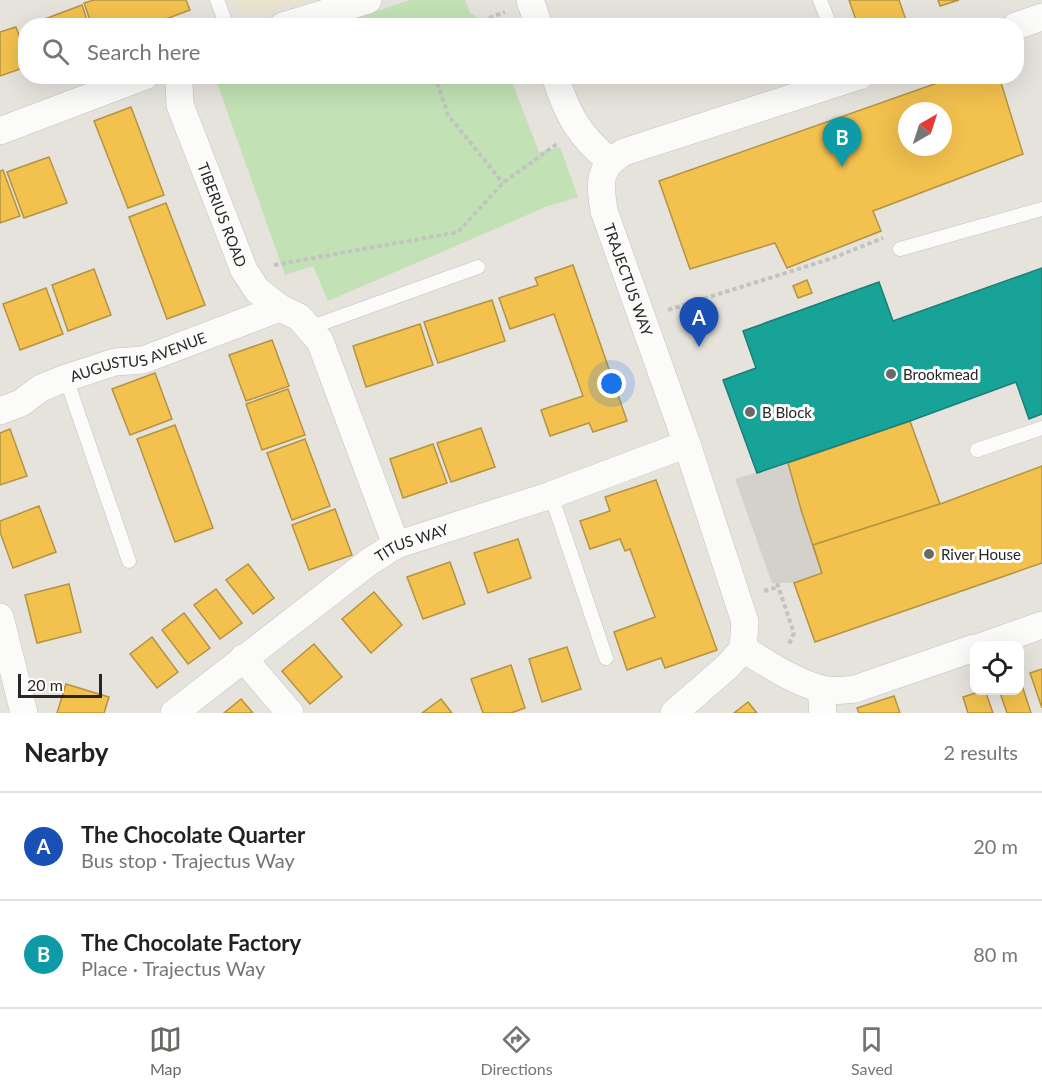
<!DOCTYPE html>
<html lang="en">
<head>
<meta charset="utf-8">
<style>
	:root { --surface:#fff; --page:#f6f6f6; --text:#222; --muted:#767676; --line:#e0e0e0; --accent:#6a6966 }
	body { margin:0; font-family:Lato,sans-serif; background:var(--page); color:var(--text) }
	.controls { position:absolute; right:18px; bottom:18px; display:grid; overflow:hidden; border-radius:12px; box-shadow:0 6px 24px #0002 }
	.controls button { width:54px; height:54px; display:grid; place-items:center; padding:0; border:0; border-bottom:2px solid var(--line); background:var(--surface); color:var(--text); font:30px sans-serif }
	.compass { position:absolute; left:898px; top:102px; width:54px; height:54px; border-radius:50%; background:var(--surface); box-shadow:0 6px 24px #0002; rotate:39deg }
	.scale { position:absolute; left:18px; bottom:15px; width:84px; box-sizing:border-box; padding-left:6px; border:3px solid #272727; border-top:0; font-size:16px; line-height:21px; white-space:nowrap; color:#272727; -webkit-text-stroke:4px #fff; paint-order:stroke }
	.you { position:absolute; left:612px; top:384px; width:21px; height:21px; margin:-15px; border:4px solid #fff; border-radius:50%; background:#1a73e8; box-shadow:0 0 0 9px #1a73e833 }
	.badge { display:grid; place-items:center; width:39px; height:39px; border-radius:50%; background:var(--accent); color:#fff; font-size:20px; font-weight:700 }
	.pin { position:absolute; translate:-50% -50px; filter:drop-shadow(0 2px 3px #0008) }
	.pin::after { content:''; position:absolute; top:32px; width:21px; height:18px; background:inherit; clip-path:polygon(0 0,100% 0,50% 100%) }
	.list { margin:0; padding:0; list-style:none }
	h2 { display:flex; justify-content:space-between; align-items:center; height:78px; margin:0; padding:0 24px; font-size:26px }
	h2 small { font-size:20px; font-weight:400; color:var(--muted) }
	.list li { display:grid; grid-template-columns:39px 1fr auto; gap:18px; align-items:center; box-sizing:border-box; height:108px; padding:0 24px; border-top:2px solid var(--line) }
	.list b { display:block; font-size:22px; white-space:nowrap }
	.list p { margin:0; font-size:20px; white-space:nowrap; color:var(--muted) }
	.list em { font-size:20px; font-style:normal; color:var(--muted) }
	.icon { flex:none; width:33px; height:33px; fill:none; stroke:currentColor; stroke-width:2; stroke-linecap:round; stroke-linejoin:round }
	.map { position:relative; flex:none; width:1042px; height:713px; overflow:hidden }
	.search { position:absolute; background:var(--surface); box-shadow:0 6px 24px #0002; left:18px; right:18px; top:18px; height:66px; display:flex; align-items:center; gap:15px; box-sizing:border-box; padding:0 21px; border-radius:24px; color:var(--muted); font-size:22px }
	.sheet { height:294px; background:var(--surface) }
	nav { display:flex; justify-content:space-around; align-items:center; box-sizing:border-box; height:84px; border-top:2px solid var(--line); background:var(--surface); font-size:16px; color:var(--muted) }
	nav a { display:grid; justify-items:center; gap:3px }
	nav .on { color:var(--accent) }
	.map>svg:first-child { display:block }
	.education { fill:#e8e4d0 }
	.green { fill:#c2e1b5 }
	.plaza { fill:#d4d1cb }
	.homes { fill:#f2c14e; stroke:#b59342; stroke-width:1.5; fill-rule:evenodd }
	.public { fill:#17a398; stroke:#1c7e76; stroke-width:1.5 }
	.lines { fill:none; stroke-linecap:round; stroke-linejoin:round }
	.lane-casing { stroke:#c3c2c2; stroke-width:15 }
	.street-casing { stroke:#c3c2c2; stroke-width:28 }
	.path { stroke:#c3c3c2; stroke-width:4; stroke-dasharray:4.5 3; stroke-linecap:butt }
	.lane { stroke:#fbfbfa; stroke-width:14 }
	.street { stroke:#fbfbfa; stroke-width:27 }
	.poi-dot { fill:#6a6966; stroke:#fff; stroke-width:2 }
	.labels { text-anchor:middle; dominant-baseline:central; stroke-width:6; stroke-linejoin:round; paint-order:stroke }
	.street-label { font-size:15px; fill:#272727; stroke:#fff }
	.poi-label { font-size:15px; fill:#272727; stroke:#fff; text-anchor:start }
</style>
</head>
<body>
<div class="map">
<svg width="1042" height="713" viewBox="0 0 1042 713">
	<rect width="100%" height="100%" fill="#e5e3dc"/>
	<path class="education" d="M234 0H309L255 16 241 11Z"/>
	<g class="green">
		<path d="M409 0H465L470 13 489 25 335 26Z"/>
		<path d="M215 77H510L539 152 560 147 578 197 548 206 328 301 313 266 285 275Z"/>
	</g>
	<path class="plaza" d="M788 463 822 573 794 583H772L735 479Z"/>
	<g class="homes">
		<path d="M94 0H186L190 10 147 26H92L84 3Z"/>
		<path d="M849 0H899L906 20 890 26H858Z"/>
		<path d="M938 0H959L940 6Z"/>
		<path d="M82 5 89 26H26Z"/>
		<path d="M16 27 26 55V67L0 76V32Z"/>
		<path d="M957 76H999L1023 154 873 211 881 231 787 268 775 243 690 269 659 181ZM907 111H943V147H907Z"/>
		<path d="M131 107 164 195 128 208 94 121Z"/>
		<path d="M49 157 67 203 24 218 7 172Z"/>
		<path d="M3 170 20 216 0 223V171Z"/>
		<path d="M166 203 205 305 167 319 129 217Z"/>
		<path d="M573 265 627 421 593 432 589 423 550 436 541 410 583 396 554 314 510 329 499 298 538 285 535 278Z"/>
		<path d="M94 269 111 315 68 331 52 285Z"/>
		<path d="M807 280 812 293 798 298 793 286Z"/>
		<path d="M46 288 63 334 20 350 3 304Z"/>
		<path d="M492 300 505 341 438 363 424 322Z"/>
		<path d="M420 324 433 365 366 387 353 346Z"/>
		<path d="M272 340 289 386 246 401 229 355Z"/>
		<path d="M155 373 172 419 130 435 112 389Z"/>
		<path d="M288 389 305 435 262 450 246 404Z"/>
		<path d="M910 421 940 504 813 545 822 573 802 513 788 463Z"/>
		<path d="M175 425 213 528 175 542 137 439Z"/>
		<path d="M481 428 495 467 451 482 437 443Z"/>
		<path d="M10 429 27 476 0 485V433Z"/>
		<path d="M305 439 330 506 292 520 267 453Z"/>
		<path d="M433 444 447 483 403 498 390 459Z"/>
		<path d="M1042 466V563L815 642 794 583 822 573 813 545 940 504Z"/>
		<path d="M656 480 717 650 665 668 661 658 627 670 614 632 655 617 630 549 625 551 620 539 590 549 580 521 610 511 605 497Z"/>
		<path d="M39 506 56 552 13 568 0 532V521Z"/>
		<path d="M335 509 352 555 309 570 292 525Z"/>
		<path d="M518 539 531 578 488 593 474 553Z"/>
		<path d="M450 562 465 604 423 619 407 577Z"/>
		<path d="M248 564 274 598 253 614 226 580Z"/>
		<path d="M69 584 81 632 37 643 25 595Z"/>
		<path d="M216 589 242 623 220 639 194 605Z"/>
		<path d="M374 592 402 625 371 653 342 619Z"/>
		<path d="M184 613 210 648 188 664 162 630Z"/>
		<path d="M152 637 178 672 157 688 130 654Z"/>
		<path d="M314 644 342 677 310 704 282 671Z"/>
		<path d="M567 647 581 689 542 702 529 659Z"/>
		<path d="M511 665 525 708 511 713H483L471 679Z"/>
		<path d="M1042 669V708L1030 673Z"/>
		<path d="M1020 679 1031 713H1007L999 690H1020Z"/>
		<path d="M66 684 109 697 104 713H57Z"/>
		<path d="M985 690 993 713H968L963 697Z"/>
		<path d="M894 696 900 713H859L857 708Z"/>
		<path d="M241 699 253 713H224Z"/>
		<path d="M441 699 452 713H422Z"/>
		<path d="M748 702 757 713H734Z"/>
	</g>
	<path class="public" d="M1042 268V414L1029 419 1016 382 910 421 757 473 723 380 756 368 743 331 879 282 893 321Z"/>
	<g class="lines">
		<g class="lane-casing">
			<g id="lane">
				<path d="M217 0 227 26"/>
				<path d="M820 0 830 26"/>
				<path d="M900 249 1042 209"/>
				<path d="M309 328 478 267"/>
				<path d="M66 378 129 561"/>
				<path d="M977 450 1042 428"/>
				<path d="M551 495 606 658"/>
			</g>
		</g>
		<g class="street-casing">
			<g id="street">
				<path d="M530 0 539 26"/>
				<path d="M283 26 368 0"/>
				<path d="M1016 26 1042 17"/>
				<path id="s1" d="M181 76 179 84 180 105 244 270 257 290 280 308 299 317 320 341 396 545"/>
				<path d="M555 76C567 114 579 136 610 161"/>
				<path id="s2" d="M859 76 624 152C597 168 600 183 604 211L687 444 745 622 743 649C767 663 794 682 822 689 833 692 844 690 855 689L974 648"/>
				<path d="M0 131 145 76"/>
				<path id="s3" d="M0 411 21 403 41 388 66 378 115 362 143 360 280 308"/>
				<path d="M0 617 24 713"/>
				<path d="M983 646 1042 625"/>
				<path d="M243 658 290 713"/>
				<path d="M821 689 823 713"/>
				<path id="s4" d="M174 713 369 562 396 545 551 495 687 444"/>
				<path d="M674 713 728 666 743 649"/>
			</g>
		</g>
		<g class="path">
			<path d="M468 26 505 12"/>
			<path d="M435 76 448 115 503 183"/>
			<path d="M274 265 458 232 504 182 557 144"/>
			<path d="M668 310 830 259 883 238"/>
			<path d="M777 583 794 633 789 644"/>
			<path d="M764 591 778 587"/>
		</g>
		<use href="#lane" class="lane"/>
		<use href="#street" class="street"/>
	</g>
	<g class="poi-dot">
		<circle cx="891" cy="374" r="6"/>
		<circle cx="750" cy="412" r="6"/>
		<circle cx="929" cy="554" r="6"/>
	</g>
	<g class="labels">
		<g class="street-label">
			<text stroke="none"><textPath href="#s1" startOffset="147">TIBERIUS ROAD</textPath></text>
			<text stroke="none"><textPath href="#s2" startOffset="388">TRAJECTUS WAY</textPath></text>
			<text stroke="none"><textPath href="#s3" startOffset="150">AUGUSTUS AVENUE</textPath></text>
			<text stroke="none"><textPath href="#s4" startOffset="294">TITUS WAY</textPath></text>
		</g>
		<g class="poi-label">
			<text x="903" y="374">Brookmead</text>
			<text x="762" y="412">B Block</text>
			<text x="941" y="554">River House</text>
		</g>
	</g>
</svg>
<div class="controls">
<button><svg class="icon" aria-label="locate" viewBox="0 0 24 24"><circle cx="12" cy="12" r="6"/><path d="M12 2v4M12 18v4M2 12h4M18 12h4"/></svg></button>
</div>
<svg class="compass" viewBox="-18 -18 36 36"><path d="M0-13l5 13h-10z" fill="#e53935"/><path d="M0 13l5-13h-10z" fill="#767676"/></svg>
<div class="scale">20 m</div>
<div class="you"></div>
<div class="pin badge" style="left:699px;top:347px;background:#1a4fb4">A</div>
<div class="pin badge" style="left:842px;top:167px;background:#0f9aa8">B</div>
<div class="search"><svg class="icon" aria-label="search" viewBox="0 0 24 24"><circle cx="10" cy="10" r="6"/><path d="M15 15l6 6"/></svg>Search here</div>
</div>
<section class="sheet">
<h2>Nearby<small>2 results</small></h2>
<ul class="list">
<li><span class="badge" style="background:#1a4fb4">A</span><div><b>The Chocolate Quarter</b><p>Bus stop · Trajectus Way</p></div><em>20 m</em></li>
<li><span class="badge" style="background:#0f9aa8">B</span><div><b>The Chocolate Factory</b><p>Place · Trajectus Way</p></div><em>80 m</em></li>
</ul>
</section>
<nav>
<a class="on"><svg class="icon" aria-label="map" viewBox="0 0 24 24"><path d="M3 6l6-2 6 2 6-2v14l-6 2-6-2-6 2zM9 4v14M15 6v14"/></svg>Map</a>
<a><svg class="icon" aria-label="directions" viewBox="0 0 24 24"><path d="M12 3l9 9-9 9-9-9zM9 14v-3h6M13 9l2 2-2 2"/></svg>Directions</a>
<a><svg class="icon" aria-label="saved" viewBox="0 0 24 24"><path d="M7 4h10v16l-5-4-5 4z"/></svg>Saved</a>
</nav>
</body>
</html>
